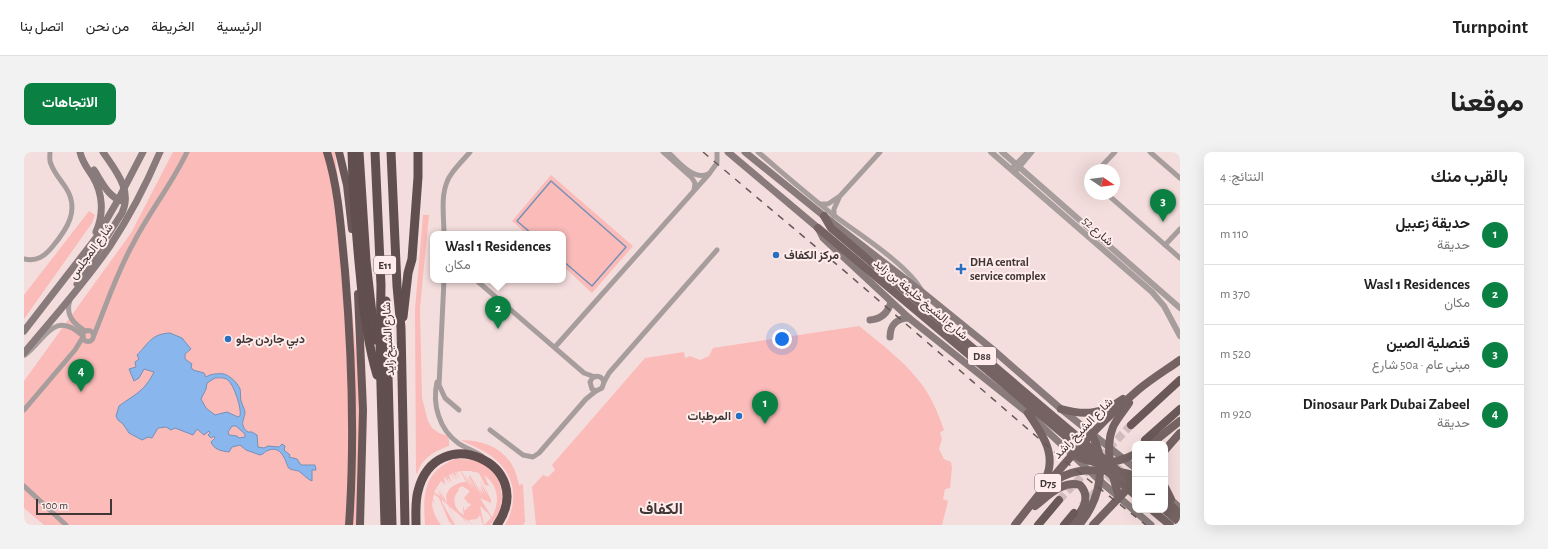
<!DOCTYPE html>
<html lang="ar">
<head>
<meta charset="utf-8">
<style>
	:root { --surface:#fff; --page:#f2f2f2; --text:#222; --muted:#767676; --line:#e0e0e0; --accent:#0b8043 }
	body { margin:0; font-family:"Alegreya Sans",Vazirmatn,sans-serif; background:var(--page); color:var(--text); direction:rtl }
	.controls { position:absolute; right:12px; bottom:12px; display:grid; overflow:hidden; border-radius:8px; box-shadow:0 4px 16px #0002 }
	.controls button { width:36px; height:36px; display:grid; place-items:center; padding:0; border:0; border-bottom:1px solid var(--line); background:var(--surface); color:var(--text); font:20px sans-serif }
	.compass { position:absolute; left:1060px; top:12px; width:36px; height:36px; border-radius:50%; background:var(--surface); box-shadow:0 4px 16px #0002; rotate:103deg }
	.scale { position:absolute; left:12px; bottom:10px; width:76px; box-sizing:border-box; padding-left:4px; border:2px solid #3f3636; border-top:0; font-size:11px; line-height:14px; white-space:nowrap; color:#3f3636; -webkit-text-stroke:3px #ffeceb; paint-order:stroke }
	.you { position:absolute; left:758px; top:187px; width:14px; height:14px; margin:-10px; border:3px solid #fff; border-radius:50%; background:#1a73e8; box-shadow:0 0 0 6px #1a73e833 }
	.badge { display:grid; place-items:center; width:26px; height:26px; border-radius:50%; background:var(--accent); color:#fff; font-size:13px; font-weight:700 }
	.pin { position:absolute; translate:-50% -33px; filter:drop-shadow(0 1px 2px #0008) }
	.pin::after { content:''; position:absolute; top:21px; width:14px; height:12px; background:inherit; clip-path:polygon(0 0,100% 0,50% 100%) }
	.popup { position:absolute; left:406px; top:79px; width:136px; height:52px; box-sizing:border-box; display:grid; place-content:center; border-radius:8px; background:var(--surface); filter:drop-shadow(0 1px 3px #0005); font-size:13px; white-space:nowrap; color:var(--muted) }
	.popup b { font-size:15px; color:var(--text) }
	.popup::after { content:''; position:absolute; left:50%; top:100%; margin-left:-8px; border:8px solid transparent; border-top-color:var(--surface) }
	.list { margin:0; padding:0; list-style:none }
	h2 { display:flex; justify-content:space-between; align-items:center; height:52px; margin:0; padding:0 16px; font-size:17px }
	h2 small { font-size:13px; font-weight:400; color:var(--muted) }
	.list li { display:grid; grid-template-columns:26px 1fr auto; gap:12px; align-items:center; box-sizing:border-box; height:60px; padding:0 16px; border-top:1px solid var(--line) }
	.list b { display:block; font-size:15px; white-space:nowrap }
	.list p { margin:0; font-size:13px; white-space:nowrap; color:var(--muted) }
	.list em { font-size:13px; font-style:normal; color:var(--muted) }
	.map { position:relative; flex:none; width:1156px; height:373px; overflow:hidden; direction:ltr; border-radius:8px }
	header { display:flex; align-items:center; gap:24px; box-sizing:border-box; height:56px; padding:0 20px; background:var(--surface); border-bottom:1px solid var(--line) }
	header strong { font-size:19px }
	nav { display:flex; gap:22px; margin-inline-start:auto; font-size:14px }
	.intro { display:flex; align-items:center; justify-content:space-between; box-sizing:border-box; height:96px; padding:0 24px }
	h1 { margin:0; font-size:28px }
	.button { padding:10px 18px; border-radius:8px; background:var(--accent); color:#fff; font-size:14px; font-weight:700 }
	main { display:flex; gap:24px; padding:0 24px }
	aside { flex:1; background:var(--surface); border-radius:8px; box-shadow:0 4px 16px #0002 }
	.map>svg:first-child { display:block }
	.green { fill:#fabbb9; fill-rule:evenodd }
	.water { fill:#8ab6ee; stroke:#7490b7; fill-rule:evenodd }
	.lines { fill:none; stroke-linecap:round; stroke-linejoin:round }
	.stream { stroke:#7490b7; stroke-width:1.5 }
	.trunk-tunnel { stroke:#d0bcbc; stroke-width:8; stroke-dasharray:8 4; stroke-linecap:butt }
	.minor { stroke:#a79d9d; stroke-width:5 }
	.tertiary { stroke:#a79d9d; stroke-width:6 }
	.secondary { stroke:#897b7b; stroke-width:7 }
	.primary { stroke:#746362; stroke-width:8 }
	.trunk { stroke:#6a5858; stroke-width:8 }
	.motorway { stroke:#614e4e; stroke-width:9 }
	.rail { stroke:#645958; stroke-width:1.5; stroke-dasharray:7 7; stroke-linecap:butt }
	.primary-bridge { stroke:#746362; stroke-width:8 }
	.poi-dot { fill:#296fc0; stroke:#ffeceb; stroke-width:1.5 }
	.labels { text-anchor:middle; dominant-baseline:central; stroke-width:4; stroke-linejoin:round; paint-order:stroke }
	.shield { fill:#ffeceb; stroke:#796d6c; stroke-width:1 }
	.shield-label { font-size:11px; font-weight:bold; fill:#3f3636 }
	.street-label { font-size:12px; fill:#3f3636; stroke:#ffeceb }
	.poi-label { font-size:12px; font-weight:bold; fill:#3f3636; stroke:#ffeceb; text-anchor:start }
	.district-label { font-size:16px; font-weight:bold; fill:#3f3636; stroke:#ffeceb }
</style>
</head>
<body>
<header>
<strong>Turnpoint</strong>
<nav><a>الرئيسية</a><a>الخريطة</a><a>من نحن</a><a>اتصل بنا</a></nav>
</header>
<div class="intro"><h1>موقعنا</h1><a class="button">الاتجاهات</a></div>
<main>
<aside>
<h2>بالقرب منك<small>النتائج: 4</small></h2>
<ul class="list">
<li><span class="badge">1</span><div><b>حديقة زعبيل</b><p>حديقة</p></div><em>110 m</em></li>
<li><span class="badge">2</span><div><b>Wasl 1 Residences</b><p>مكان</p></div><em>370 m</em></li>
<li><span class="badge">3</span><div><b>قنصلية الصين</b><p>مبنى عام · 50a شارع</p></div><em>520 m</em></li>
<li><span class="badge">4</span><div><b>Dinosaur Park Dubai Zabeel</b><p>حديقة</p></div><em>920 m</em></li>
</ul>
</aside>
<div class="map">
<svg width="1156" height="373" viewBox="0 0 1156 373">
	<rect width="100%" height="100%" fill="#f4dedd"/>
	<g class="green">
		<path d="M149 0H311L342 289 333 373H20L0 356V229L107 81Z"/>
		<path d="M527 23 609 94 568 141 539 114V82H503L488 69Z"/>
		<path d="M65 59 71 63 68 71 0 167V143Z"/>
		<path d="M399 63H405L396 156 398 246 404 269 408 276 415 281 424 284 425 289V294C409 300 399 305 393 322L392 321 391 157Z"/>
		<path d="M835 174C856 191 878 207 895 229 907 243 914 261 920 278L916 281 918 287 915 297 920 307 927 310 928 316 926 336 921 337 919 347 924 349 918 373H512L508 335 519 323 524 325 531 318 528 313 621 206 660 200 661 206 666 204 676 208 685 204 689 196Z"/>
		<path d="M437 288C468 289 489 301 495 333L499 332 501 370 499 373H481C494 351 492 325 472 308 463 299 448 294 437 288Z"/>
		<path d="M431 307C439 307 448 307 455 310 481 320 485 355 466 373H459L456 363 453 367 444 368 449 373 440 366 443 373 439 366 425 354 433 373 424 353 417 347C421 358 426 363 431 373H428L425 369 426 372 415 346 410 342 409 346 411 353 408 348C408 358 411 365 417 373H401C399 343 399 320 431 307ZM436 319 444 333 442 330C432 330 419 338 423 350H422L416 336 420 348 414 337 417 346 413 339 415 344 410 340 417 329 423 340 417 329 421 333 419 327 422 333 420 326 425 335 420 326 421 325 425 331 423 324 428 332 425 323 427 322 431 329 428 322 429 321 433 329 430 321 434 327 431 320H432L437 328 433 320ZM437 319H446L455 321 461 333 465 334 460 323C475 334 476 350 468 365L456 346 467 351V348L456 325 464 343 455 328 463 345 456 333 459 342 455 336 460 347 448 324 458 346 446 323 445 325 454 342 443 323 450 336 441 322 448 336 447 335ZM438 334 446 339 440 346 444 351 447 352 445 355H441L444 356 440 359V353L439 358 440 363C430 358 427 346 435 338L434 337ZM456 354 464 361 467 366 460 373Z"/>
	</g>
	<path class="water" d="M146 181 158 186 167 197 161 202V207L168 212 167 215 169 218 180 221 182 225C186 222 195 221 200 222 206 224 213 230 216 237 217 240 216 245 217 249 218 253 221 257 221 261 220 268 215 273 224 280H228L233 283 234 295 240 296 244 294 255 295 258 292 261 294 260 298 266 303 265 305 273 307 277 313H291L292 318H288V329C283 327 280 323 276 320 272 317 266 319 264 315 261 307 257 294 245 298 241 299 240 302 236 303L222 298 216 293 208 295 205 300C198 299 190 298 187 290L191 286 190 284 187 286 184 283 186 281 185 279 180 283 173 277 169 283 151 276 147 278 142 275 134 276 128 286 124 285 118 288 105 281 99 272 94 268 92 264 95 254C111 242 120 240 130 220L120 217 115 226 110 229 105 217 112 215 111 210 115 207 113 203C125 191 127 182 146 181ZM191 226C195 226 200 225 204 228 210 233 218 257 216 264L214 265 203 260 191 263 182 256 177 247 182 237 183 231ZM208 274H212L221 282V285L215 286 213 284 205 283 204 280Z"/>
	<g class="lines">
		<path class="stream" d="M508 82 493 69 527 29 602 95 568 134 539 109"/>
		<g class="trunk-tunnel">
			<path d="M1035 348 1107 273"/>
			<path d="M1058 354 1105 304"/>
		</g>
		<g class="minor">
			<path d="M639 0 668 26 671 31 670 38"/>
			<path d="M644 0C654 9 669 29 684 22"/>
			<path d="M734 0C760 22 785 44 812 65 836 83 884 113 898 139"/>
			<path d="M1126 0 1156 26"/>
			<path d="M989 15 1002 2"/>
			<path d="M993 18 1008 0"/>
			<path d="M1074 18 1091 0"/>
			<path d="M1083 42 1156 106"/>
			<path d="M797 52H804L816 44 856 0"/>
			<path d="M810 64V57L815 46"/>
			<path d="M420 82C420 62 415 38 428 21 433 14 440 7 446 0"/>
			<path d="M1141 93 1156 77"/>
			<path d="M0 107C13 110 21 104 29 94 43 77 56 58 42 36 37 28 30 21 27 12 25 9 26 4 26 0"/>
			<path d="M420 128 415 233 421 246 435 258"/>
			<path d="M452 128 560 221 571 225"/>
			<path d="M46 148C41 163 49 171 61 179"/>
			<circle cx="64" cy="184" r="5.5"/>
			<path d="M70 183C83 151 93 120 110 90 126 59 148 32 163 0"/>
			<path d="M531 195 685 22 693 11V0"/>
			<path d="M1 203C22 187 30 157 59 184"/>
			<path d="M413 230C408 252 415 277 434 291 441 296 451 299 458 304"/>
			<path d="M580 230 585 221 693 98"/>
			<path d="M0 258 51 198 59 185"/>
			<path d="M466 278 499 303 509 305 515 301 562 247 572 239 578 236 580 230C578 225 574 223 569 225L566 230 568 237 572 239"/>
			<path d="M0 334 42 373"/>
		</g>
		<g class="tertiary">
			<path d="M967 0 1128 140 1140 154 1156 184"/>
			<path d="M978 0 1156 156"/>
		</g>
		<g class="secondary">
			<path d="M56 0C58 10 64 17 69 25 79 42 80 62 72 80"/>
			<path d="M704 0 794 76 799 86 885 166 1004 261 1075 328 1127 373"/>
			<path d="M721 0 800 64 898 140 967 196 1037 257 1111 316"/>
			<path d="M70 18C78 30 84 45 98 49"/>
			<path d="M53 132 98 61C109 38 91 18 79 0"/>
			<path d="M846 168C857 167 864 161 867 150"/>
			<path d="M0 179 72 86 94 48 119 0"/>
			<path d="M866 185C866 173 873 166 885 166"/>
			<path d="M0 201C29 166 60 132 86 94 106 64 122 33 136 0"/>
			<path d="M1143 344 1156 356"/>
		</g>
		<g class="primary">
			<path d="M800 64 807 76 1055 286"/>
			<path d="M794 76 1051 292"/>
			<path d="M1037 257C1062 264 1078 262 1099 247"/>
			<path d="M1004 261C1019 283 1036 306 1018 333"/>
			<path d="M1127 292 1156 269"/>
			<path d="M1141 298 1156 281"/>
			<path d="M1049 302C1069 314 1090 313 1111 302"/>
			<path d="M1026 333C1044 317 1064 317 1086 319 1095 320 1103 320 1111 324"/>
			<path d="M1141 335 1147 347"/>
			<path d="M1095 345C1088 323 1080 297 1089 275 1093 266 1100 259 1105 251"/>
			<path d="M1141 348 1156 362"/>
			<path d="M1011 354C1024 344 1039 328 1056 333 1069 347 1056 361 1047 373"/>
			<path d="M1128 358 1146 373"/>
			<path d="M1141 358 1156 371"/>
			<path d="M991 373C1028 325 1067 278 1114 238 1127 227 1142 218 1156 208"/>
			<path d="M1055 373C1072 353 1079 329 1075 302 1074 295 1070 288 1068 282"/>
			<path d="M1069 373 1108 332"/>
		</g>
		<g class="trunk">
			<path d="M303 0C315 38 317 79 321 119 328 204 331 288 325 373"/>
			<path d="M315 0 323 33 328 77"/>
			<path d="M334 142 339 258 336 373"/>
			<path d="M1107 273 1156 228"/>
			<path d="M1121 288 1156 257"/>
			<path d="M1014 373 1035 348"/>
			<path d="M1040 373 1050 361"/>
		</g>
		<g class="motorway">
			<path d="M328 0C329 40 332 80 336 120 339 155 343 189 353 223"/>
			<path d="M335 0 342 109 351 188"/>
			<path d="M351 0 357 133 356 200 361 373"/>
			<path d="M367 0 373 134 377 176 381 373"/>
			<path d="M362 149 368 373"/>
			<path d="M379 165 384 121 388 107 394 25V0"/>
			<path d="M392 373C392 362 391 350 394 339 412 267 515 312 473 373"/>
		</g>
		<path class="rail" d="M679 0 824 122 1042 310 1122 373"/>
		<g class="primary-bridge">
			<path d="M1055 286 1111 333"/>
			<path d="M1051 292 1111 343"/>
		</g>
	</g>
	<g class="poi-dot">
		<circle cx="752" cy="103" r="4"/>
		<path d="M935 111h4v4h4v4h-4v4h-4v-4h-4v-4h4z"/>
		<circle cx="204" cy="187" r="4"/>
		<circle cx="715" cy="264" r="4"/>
	</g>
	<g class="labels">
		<g class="shield">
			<rect x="350" y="104" width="22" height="18" rx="3"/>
			<rect x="944" y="195" width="28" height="18" rx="3"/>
			<rect x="1011" y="322" width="26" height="18" rx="3"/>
		</g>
		<g class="shield-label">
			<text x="361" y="113">E11</text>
			<text x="958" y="204">D88</text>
			<text x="1024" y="331">D75</text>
		</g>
		<g class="street-label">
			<text transform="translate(1074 79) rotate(42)">شارع 52</text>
			<text transform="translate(67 99) rotate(-54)">شارع المجلس</text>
			<text transform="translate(897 147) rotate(40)">شارع الشيخ خليفة بن زايد</text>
			<text transform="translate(364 187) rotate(-93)">شارع الشيخ زايد</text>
			<text transform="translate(1059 276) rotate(-46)">شارع الشيخ راشد</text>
		</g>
		<g class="poi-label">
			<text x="760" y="103">مركز الكفاف</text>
			<text x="946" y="110">DHA central<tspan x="946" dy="14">service complex</tspan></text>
			<text x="212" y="187">دبي جاردن جلو</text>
			<text x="707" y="264" text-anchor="end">المرطبات</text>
		</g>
		<g class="district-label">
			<text x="637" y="357">الكفاف</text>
		</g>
	</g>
</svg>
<div class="controls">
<button>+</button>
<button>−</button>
</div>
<svg class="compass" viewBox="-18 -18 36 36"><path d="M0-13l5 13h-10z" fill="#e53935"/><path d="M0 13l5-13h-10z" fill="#767676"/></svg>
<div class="scale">100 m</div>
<div class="you"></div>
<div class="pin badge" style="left:741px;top:272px">1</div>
<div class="pin badge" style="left:474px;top:177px">2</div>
<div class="popup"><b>Wasl 1 Residences</b>مكان</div>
<div class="pin badge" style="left:1139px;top:70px">3</div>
<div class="pin badge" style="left:57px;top:240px">4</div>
</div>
</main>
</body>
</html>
